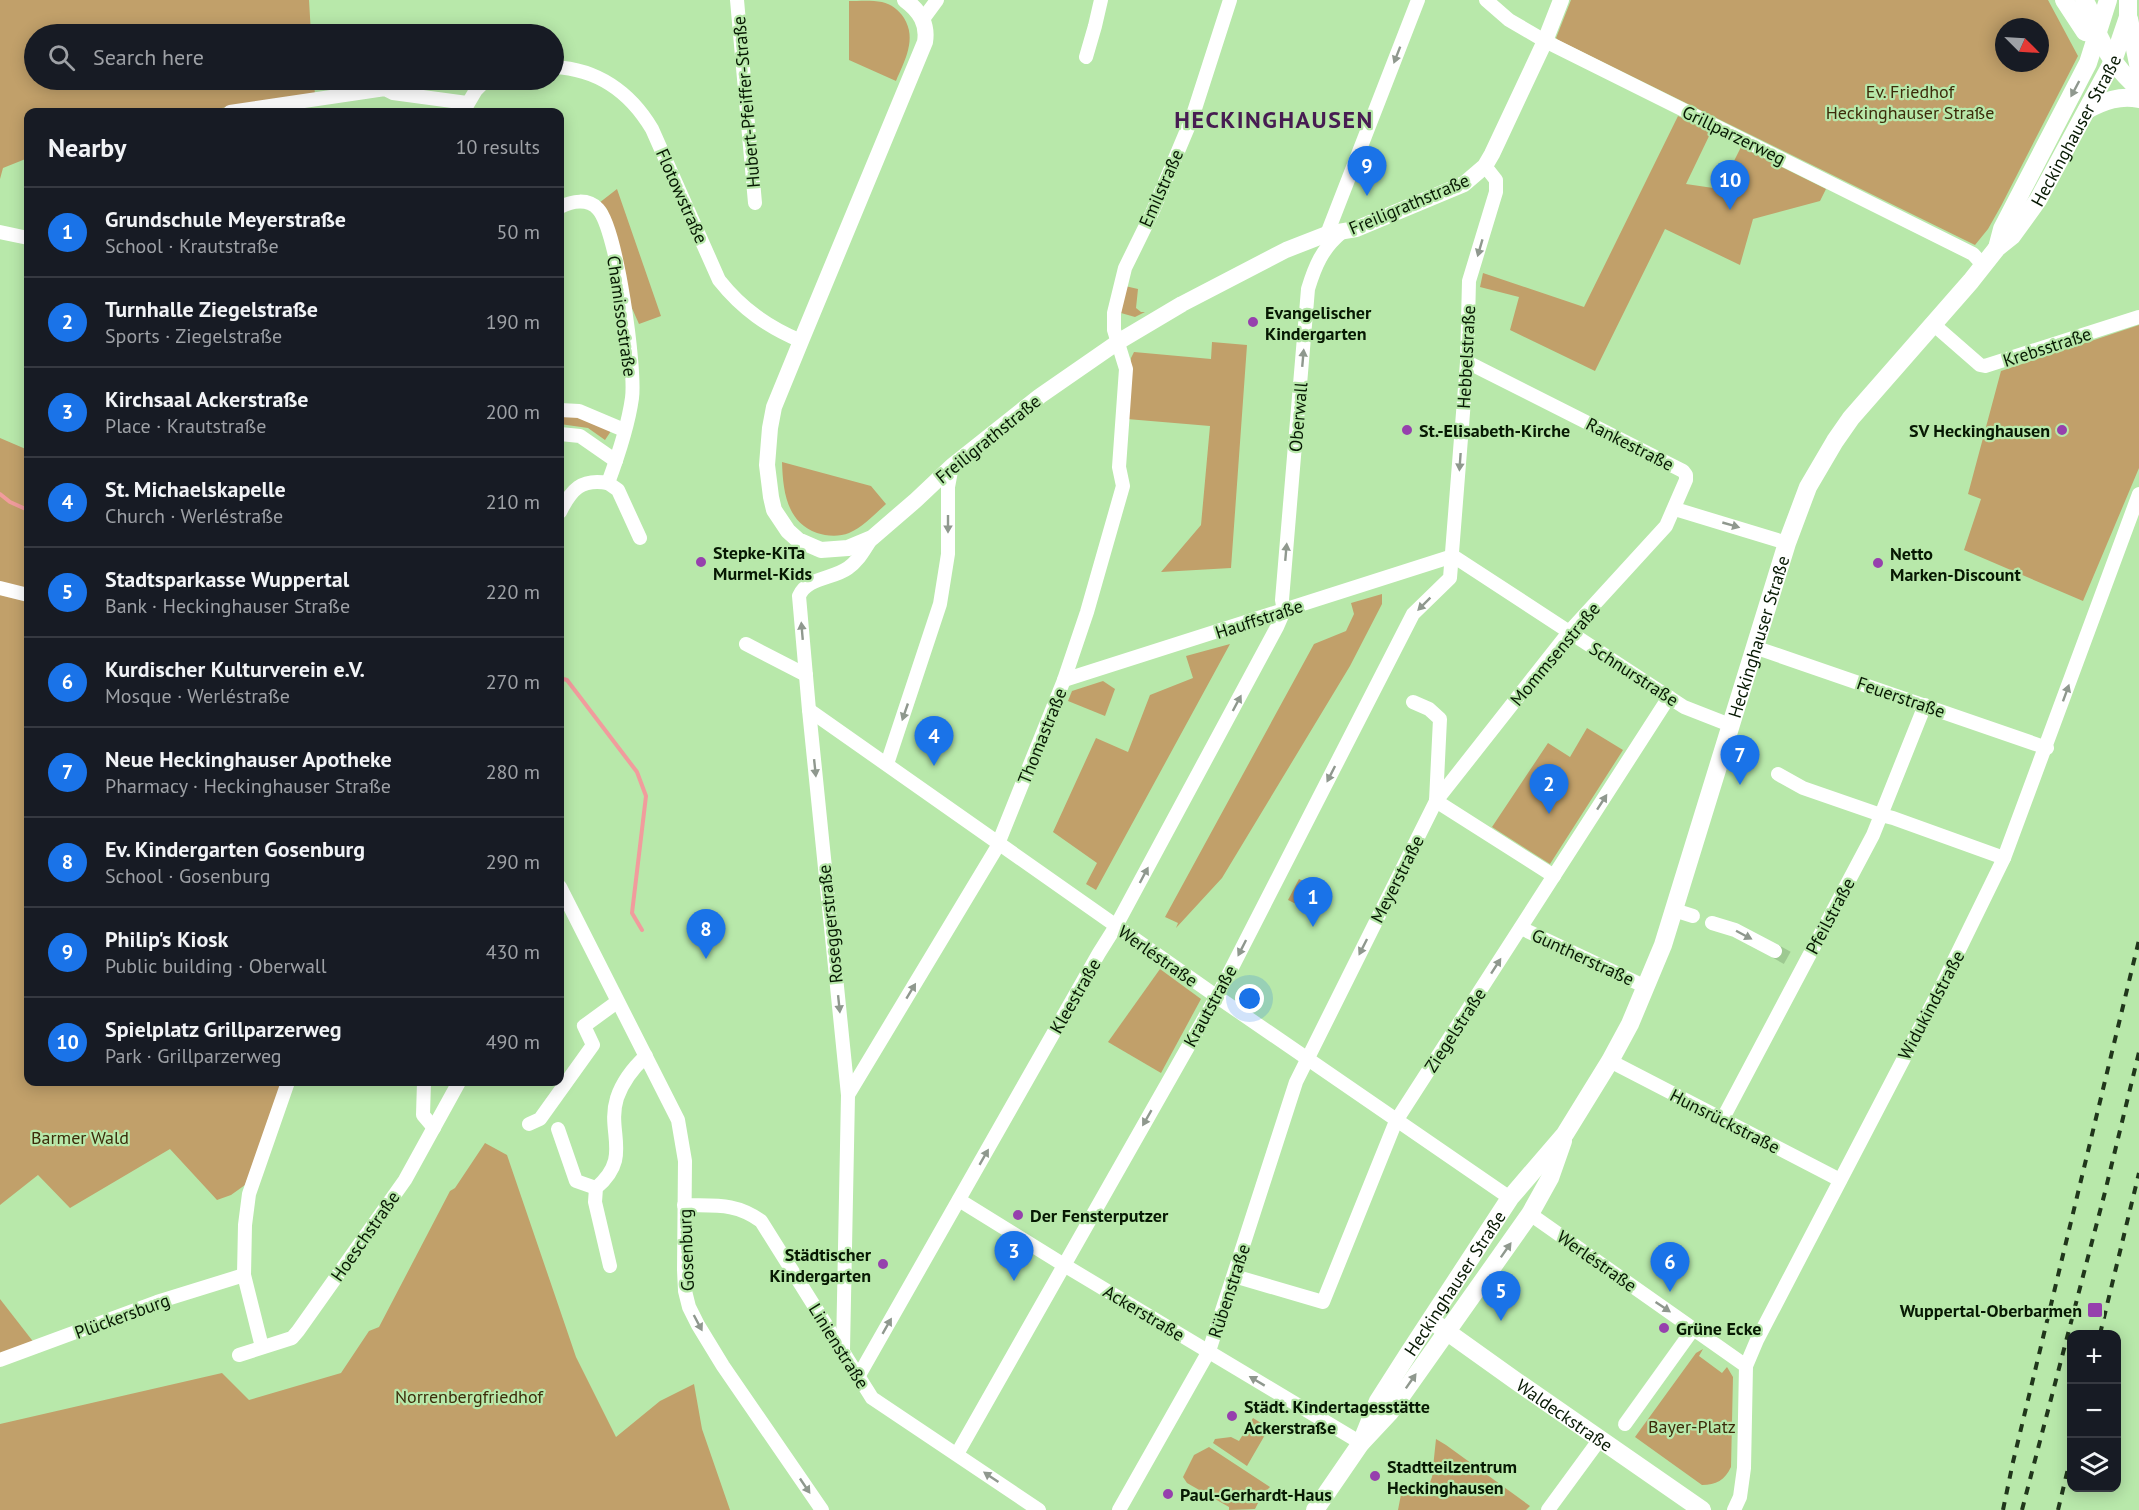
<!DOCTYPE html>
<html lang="en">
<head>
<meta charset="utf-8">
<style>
	:root { --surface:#171b24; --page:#242831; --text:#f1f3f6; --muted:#9ea1a6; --line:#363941; --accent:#1a73e8 }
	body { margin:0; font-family:"PT Sans",sans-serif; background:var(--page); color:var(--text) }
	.controls { position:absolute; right:18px; bottom:18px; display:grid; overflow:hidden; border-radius:12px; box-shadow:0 3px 15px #0003 }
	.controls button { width:54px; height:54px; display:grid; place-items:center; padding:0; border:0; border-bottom:2px solid var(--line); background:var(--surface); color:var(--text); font:30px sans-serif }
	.compass { position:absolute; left:1995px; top:18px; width:54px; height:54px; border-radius:50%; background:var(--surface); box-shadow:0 3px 15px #0003; rotate:114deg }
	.you { position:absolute; left:1250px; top:999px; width:21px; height:21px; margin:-15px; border:4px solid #fff; border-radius:50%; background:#1a73e8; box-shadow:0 0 0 9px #1a73e833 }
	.badge { display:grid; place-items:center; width:39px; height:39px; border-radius:50%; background:var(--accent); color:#fff; font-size:20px; font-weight:700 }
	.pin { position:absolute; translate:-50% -50px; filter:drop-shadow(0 2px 3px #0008) }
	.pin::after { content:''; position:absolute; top:32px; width:21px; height:18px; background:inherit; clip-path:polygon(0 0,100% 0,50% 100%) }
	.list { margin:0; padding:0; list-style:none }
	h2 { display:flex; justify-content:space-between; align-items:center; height:78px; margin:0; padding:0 24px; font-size:26px }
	h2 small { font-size:20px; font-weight:400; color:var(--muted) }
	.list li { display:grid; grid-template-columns:39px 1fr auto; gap:18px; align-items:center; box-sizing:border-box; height:90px; padding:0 24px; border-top:2px solid var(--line) }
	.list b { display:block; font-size:22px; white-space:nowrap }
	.list p { margin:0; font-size:20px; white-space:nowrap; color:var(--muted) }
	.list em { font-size:20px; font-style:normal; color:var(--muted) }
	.icon { flex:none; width:33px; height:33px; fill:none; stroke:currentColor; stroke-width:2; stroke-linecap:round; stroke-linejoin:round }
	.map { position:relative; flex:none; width:2139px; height:1510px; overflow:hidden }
	.search { position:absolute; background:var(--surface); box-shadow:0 3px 15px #0003; left:24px; top:24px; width:540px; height:66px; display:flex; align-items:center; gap:15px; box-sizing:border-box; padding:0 21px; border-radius:33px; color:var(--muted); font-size:22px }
	.panel { position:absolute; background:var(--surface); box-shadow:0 3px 15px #0003; left:24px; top:108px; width:540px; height:978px; border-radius:12px }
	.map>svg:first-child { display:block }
	.green { fill:#c1a06a; fill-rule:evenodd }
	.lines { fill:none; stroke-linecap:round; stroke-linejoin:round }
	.stream { stroke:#f19c9d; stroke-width:4 }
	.minor-tunnel { stroke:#9dc991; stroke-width:14; stroke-dasharray:14 7; stroke-linecap:butt }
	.minor { stroke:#fff; stroke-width:14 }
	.tertiary { stroke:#fff; stroke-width:16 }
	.secondary { stroke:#fff; stroke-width:18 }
	.rail { stroke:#20361b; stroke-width:4; stroke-dasharray:8 8; stroke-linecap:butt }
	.oneway { fill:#8f988e }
	.poi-dot { fill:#9640ad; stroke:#b8e8aa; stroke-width:2 }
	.labels { text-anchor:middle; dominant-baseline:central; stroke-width:4.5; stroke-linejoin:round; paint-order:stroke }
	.park-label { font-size:18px; fill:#3c2b0a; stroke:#b8e8aa }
	.street-label { font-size:18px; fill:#071903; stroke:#b8e8aa }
	.poi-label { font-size:18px; font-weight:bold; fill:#071903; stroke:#b8e8aa; text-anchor:start }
	.district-label { font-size:24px; font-weight:bold; letter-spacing:1.5px; fill:#471d52; stroke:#b8e8aa }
</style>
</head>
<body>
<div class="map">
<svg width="2139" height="1510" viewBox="0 0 2139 1510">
	<rect width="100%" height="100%" fill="#b8e8aa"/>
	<g class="green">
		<path d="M0 0H309L311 34H34V80H314L315 96 191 112H28V158L3 168 0 179Z"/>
		<path d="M1571 0H2048L2078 56 2001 206 1988 229 1975 245 1558 40 1556 38ZM2004 27H2040V63H2004Z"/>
		<path d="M849 1C859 1 872 0 882 2 891 4 899 10 904 18 917 39 905 60 896 81L849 60Z"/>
		<path d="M1678 116 1711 132 1686 184 1720 189 1741 147 1826 189 1820 201 1753 219 1740 265 1665 229 1595 371 1510 330 1519 297 1480 287 1483 273 1584 307Z"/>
		<path d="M617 189 661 316 639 324 627 297 607 209 599 203Z"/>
		<path d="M1125 286 1138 289 1136 308 1141 312H1145L1135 317 1121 313Z"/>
		<path d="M2139 325V468L2083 601 1964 550 1981 499 1968 494 2001 371Z"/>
		<path d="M1212 342 1247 345 1231 568 1161 572 1201 525 1210 426 1127 419 1131 358 1134 352 1211 359Z"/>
		<path d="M560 413 573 414 611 431 605 440 588 428 560 424Z"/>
		<path d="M0 438 28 450V1082H285L245 1185 231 1195 217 1200 170 1149 70 1208 38 1175 0 1205Z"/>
		<path d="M782 462 871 486 886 504C875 514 863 527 849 533 839 537 826 536 817 533 786 522 783 490 782 462Z"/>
		<path d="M1382 594V604L1350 666 1222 878 1176 928 1178 923 1165 917 1314 644 1346 631 1354 614 1351 603Z"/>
		<path d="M1230 644 1096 890 1086 884 1097 863 1053 832 1096 738 1128 752 1150 695 1193 678 1186 656Z"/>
		<path d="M1103 681 1115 689 1105 716 1068 701 1072 691Z"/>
		<path d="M1587 728 1623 750 1550 864 1492 827 1548 743 1570 757Z"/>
		<path d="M1299 879 1313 886 1302 907 1288 900Z"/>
		<path d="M1160 969 1201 999 1161 1073 1108 1042Z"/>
		<path d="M485 1143 507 1155 576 1357 616 1437 660 1401 694 1384 702 1429 730 1510H0V1424L222 1373 249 1400 341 1373 369 1331 379 1327 450 1191 455 1188Z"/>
		<path d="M0 1299 35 1344 0 1355Z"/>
		<path d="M1703 1349 1699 1356 1722 1373 1727 1367 1733 1377 1731 1467C1725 1480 1716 1485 1702 1485L1635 1437 1696 1353Z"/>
		<path d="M1253 1418 1269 1428 1247 1466 1213 1443 1215 1439 1231 1437 1239 1441Z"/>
		<path d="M1436 1439 1446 1445 1530 1506 1526 1510H1398L1403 1484 1428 1488 1432 1477Z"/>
		<path d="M1209 1447 1270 1487 1262 1495 1255 1509 1229 1510V1507L1187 1483 1183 1477 1194 1455Z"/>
	</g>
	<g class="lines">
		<g class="stream">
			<path d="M0 494 10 502 28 510"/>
			<path d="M560 678 567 680 637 772 646 796 632 913 642 930"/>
		</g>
		<path class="minor-tunnel" d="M1775 951 1793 961"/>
		<g class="minor">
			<path d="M737 0 755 203"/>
			<path d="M1486 0 1509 20 1545 41 1973 254 1984 266"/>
			<path d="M923 19 937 0"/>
			<path d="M1086 57 1095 26 1101 0"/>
			<path d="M554 67C597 69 630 92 652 129L719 280C742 309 768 327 801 341"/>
			<path d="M230 112 385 89 393 93 467 103"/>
			<path d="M463 112 476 90 486 80"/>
			<path d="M560 207C572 201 588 198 598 209 617 229 636 369 632 398 628 427 618 456 608 483L618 490 640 538"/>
			<path d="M0 232 28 238"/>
			<path d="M1327 234 1418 0"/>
			<path d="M1933 324 1980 365 1985 366 2139 317"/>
			<path d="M560 410 579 411 624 430"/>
			<path d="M560 434 580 436 616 461"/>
			<path d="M1675 509 1787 543"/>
			<path d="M560 512C571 490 581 478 608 483"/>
			<path d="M1453 556 1684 707 1730 725"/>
			<path d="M0 588 28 595"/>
			<path d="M746 644 806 675"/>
			<path d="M1754 647 2047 748"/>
			<path d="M1064 680 1453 556"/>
			<path d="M809 710 1216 996 1510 1198"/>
			<path d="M887 764 940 604 948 554V487L952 466"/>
			<path d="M1778 774 1803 788 1881 815 1893 818 2004 858"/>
			<path d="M1436 801 1569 632 1666 526 1686 480V475L1683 471 1467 362"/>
			<path d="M1436 801 1554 876"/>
			<path d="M560 887 678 1120 685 1161 684 1270 685 1291 689 1307 698 1325 723 1366 822 1510"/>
			<path d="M1674 910 1693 916"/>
			<path d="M1712 923 1735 930 1775 951"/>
			<path d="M1521 928 1646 987"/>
			<path d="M1610 1061 1840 1180"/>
			<path d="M424 1082 423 1115 434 1128"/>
			<path d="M848 1095 996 849 1064 680 1087 612 1123 486 1119 467 1126 369 1114 330V313L1125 268 1152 213 1192 118 1230 0"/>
			<path d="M1722 1120 1873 835 1925 705"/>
			<path d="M529 1124 540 1119 593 1045 584 1026 617 1002"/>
			<path d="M558 1129 576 1181 596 1188"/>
			<path d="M959 1200 1064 1265 1361 1443"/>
			<path d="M684 1205C714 1206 735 1202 761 1221L872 1398 1039 1510"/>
			<path d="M1530 1214 1746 1366"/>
			<path d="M610 1266 595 1202 596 1188C633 1157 606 1133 617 1098 623 1080 633 1068 646 1056"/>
			<path d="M1234 1276 1323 1302 1396 1121 1669 697"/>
			<path d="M262 1347 244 1275 245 1225 249 1194 288 1082"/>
			<path d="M843 1350 848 1095 809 710 799 596C807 577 833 579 848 568 859 561 865 548 872 538"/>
			<path d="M239 1355 292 1338 298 1331 405 1180 459 1082"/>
			<path d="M0 1360 157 1302 244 1275"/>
			<path d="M858 1377 1099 953 1116 926 1277 627 1284 611 1282 600 1308 289C1315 266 1322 249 1341 233"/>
			<path d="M1625 1424 1694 1328"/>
			<path d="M957 1454 1222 987 1413 614 1450 578 1467 362 1469 281 1496 192V180L1485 166"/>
			<path d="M1119 1510 1209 1351 1296 1082 1436 801 1440 719 1429 709 1413 702"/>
			<path d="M1548 1510 1600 1439"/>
			<path d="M1734 1510 1740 1497 1744 1468 1746 1366 1757 1340 1938 993 2004 858 2139 494"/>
		</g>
		<path class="tertiary" d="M905 0C920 11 928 24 925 42L801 341 774 407 770 428 767 465 771 497 774 510 788 531 798 540 821 550 848 548 872 538 916 500 952 466 1040 396 1118 342 1182 304 1286 250 1327 234 1356 229 1464 184 1485 166 1492 154 1545 41 1561 0"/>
		<g class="secondary">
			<path d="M2064 0 2085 32 2098 35"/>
			<path d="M2084 0C2092 11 2093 23 2099 36 2108 57 2122 74 2139 89"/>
			<path d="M2129 19 2139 69"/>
			<path d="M2087 110C2104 101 2120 95 2139 99"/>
			<path d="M1997 248 2002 229 2088 63 2108 0"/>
			<path id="s1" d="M1439 1326 1516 1381 1702 1510"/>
			<path id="s2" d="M1361 1443 1378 1401 1408 1354 1510 1198 1565 1134 1610 1061 1630 1024 1663 945 1787 543 1808 487 1835 441 1851 418 1971 281 1997 248 2012 236 2038 200 2113 61 2128 17V0"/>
			<path d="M1315 1510 1361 1443 1390 1412 1530 1214 1550 1178 1563 1141"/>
		</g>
		<g class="rail">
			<path d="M2100 1334 2139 1173"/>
			<path d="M2003 1510 2013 1462 2139 940"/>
			<path d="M2022 1510 2105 1192 2139 1052"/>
			<path d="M2058 1510 2072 1452"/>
		</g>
	</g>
	<defs><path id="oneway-solid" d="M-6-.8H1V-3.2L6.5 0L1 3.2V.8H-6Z" transform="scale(1.5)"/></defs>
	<g class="oneway">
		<use href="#oneway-solid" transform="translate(1397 55) rotate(111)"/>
		<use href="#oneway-solid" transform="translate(2075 89) rotate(118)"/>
		<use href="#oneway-solid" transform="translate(1480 248) rotate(106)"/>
		<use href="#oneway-solid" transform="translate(1303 358) rotate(-85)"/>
		<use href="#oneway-solid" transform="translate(1460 462) rotate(94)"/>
		<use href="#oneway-solid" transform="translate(948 524) rotate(90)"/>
		<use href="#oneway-solid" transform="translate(1731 525) rotate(16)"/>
		<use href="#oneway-solid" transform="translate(1286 552) rotate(-85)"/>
		<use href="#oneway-solid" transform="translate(1424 604) rotate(135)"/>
		<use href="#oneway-solid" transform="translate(802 631) rotate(-95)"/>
		<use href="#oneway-solid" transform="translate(2066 693) rotate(-70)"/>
		<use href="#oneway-solid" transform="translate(1237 703) rotate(-62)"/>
		<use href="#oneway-solid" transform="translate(905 712) rotate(109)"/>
		<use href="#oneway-solid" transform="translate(815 768) rotate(84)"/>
		<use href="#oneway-solid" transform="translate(1331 774) rotate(117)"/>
		<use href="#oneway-solid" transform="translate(1602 802) rotate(-57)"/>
		<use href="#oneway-solid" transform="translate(1144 875) rotate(-62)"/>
		<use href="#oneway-solid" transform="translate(1744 935) rotate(28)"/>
		<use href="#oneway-solid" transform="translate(1363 947) rotate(117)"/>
		<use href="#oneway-solid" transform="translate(1242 948) rotate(117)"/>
		<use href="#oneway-solid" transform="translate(1496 966) rotate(-57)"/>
		<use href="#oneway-solid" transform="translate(911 991) rotate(-59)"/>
		<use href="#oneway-solid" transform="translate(839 1004) rotate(84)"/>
		<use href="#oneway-solid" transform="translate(1147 1118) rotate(120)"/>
		<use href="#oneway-solid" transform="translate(984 1157) rotate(-60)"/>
		<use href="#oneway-solid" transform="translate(1506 1250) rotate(-55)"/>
		<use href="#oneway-solid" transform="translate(1663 1307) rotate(34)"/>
		<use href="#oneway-solid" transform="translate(698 1323) rotate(62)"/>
		<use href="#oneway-solid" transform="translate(887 1326) rotate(-60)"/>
		<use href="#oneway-solid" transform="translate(1257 1381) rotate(-149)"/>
		<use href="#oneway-solid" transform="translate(1411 1381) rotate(-55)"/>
		<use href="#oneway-solid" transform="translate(991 1477) rotate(-146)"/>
		<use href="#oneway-solid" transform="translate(805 1486) rotate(56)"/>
	</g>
	<g class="poi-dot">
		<circle cx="1253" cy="322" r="6"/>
		<circle cx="1407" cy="430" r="6"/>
		<circle cx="2062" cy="430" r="6"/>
		<circle cx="701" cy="562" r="6"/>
		<circle cx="1878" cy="563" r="6"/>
		<circle cx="1018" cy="1215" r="6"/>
		<circle cx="883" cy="1264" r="6"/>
		<rect x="2087" y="1302" width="16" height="16" rx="3"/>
		<circle cx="1664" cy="1328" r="6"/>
		<circle cx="1232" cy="1416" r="6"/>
		<circle cx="1375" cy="1476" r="6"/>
		<circle cx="1168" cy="1494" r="6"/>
	</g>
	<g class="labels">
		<g class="park-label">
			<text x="1910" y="91">Ev. Friedhof<tspan x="1910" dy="21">Heckinghauser Straße</tspan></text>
			<text x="80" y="1137">Barmer Wald</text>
			<text x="469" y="1396">Norrenbergfriedhof</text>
			<text x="1692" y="1426">Bayer-Platz</text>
		</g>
		<g class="street-label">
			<text transform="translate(746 102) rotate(-95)">Hubert-Pfeiffer-Straße</text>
			<text stroke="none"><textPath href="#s2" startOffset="1514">Heckinghauser Straße</textPath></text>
			<text transform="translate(1734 135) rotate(26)">Grillparzerweg</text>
			<text transform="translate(1161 188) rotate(-66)">Emilstraße</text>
			<text transform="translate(682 196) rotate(66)">Flotowstraße</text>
			<text transform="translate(1409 204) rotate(-23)">Freiligrathstraße</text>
			<text transform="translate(622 316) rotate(82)">Chamissostraße</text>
			<text transform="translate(2047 347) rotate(-18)">Krebsstraße</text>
			<text transform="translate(1466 357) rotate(-87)">Hebbelstraße</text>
			<text transform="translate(1298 417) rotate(-85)">Oberwall</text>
			<text transform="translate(988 439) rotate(-39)">Freiligrathstraße</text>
			<text transform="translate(1630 444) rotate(27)">Rankestraße</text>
			<text transform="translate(1259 619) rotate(-18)">Hauffstraße</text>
			<text stroke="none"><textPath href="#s2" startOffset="908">Heckinghauser Straße</textPath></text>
			<text transform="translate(1555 654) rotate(-50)">Mommsenstraße</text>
			<text transform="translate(1634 674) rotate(33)">Schnurstraße</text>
			<text transform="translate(1901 697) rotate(19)">Feuerstraße</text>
			<text transform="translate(1042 736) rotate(-68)">Thomastraße</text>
			<text transform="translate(1397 879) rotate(-63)">Meyerstraße</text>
			<text transform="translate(1830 916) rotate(-62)">Pfeilstraße</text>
			<text transform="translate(830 924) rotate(-96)">Roseggerstraße</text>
			<text transform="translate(1158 956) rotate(35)">Werléstraße</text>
			<text transform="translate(1583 957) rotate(25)">Guntherstraße</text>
			<text transform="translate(1075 996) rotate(-60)">Kleestraße</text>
			<text transform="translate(1931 1005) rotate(-62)">Widukindstraße</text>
			<text transform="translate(1210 1006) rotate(-61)">Krautstraße</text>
			<text transform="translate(1455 1030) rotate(-57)">Ziegelstraße</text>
			<text transform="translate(1725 1121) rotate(27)">Hunsrückstraße</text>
			<text transform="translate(365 1236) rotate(-55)">Hoeschstraße</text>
			<text transform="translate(686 1250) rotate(-92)">Gosenburg</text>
			<text transform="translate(1597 1261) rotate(35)">Werléstraße</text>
			<text stroke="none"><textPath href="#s2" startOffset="186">Heckinghauser Straße</textPath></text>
			<text transform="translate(1229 1291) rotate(-72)">Rübenstraße</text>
			<text transform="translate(1144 1313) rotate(31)">Ackerstraße</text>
			<text transform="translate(122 1316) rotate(-20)">Plückersburg</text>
			<text transform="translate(839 1346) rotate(58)">Linienstraße</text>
			<text stroke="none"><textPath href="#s1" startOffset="154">Waldeckstraße</textPath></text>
		</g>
		<g class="poi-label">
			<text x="1265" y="312">Evangelischer<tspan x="1265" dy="21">Kindergarten</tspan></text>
			<text x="1419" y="430">St.-Elisabeth-Kirche</text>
			<text x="2050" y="430" text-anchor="end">SV Heckinghausen</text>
			<text x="713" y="552">Stepke-KiTa<tspan x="713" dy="21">Murmel-Kids</tspan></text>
			<text x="1890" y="553">Netto<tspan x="1890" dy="21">Marken-Discount</tspan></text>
			<text x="1030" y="1215">Der Fensterputzer</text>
			<text x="871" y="1254" text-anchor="end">Städtischer<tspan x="871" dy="21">Kindergarten</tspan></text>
			<text x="2082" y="1310" text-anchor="end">Wuppertal-Oberbarmen</text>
			<text x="1676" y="1328">Grüne Ecke</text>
			<text x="1244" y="1406">Städt. Kindertagesstätte<tspan x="1244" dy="21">Ackerstraße</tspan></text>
			<text x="1387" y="1466">Stadtteilzentrum<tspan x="1387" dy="21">Heckinghausen</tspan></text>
			<text x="1180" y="1494">Paul-Gerhardt-Haus</text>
		</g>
		<g class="district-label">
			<text x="1274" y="119">HECKINGHAUSEN</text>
		</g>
	</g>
</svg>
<div class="controls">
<button>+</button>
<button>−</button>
<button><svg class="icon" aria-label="layers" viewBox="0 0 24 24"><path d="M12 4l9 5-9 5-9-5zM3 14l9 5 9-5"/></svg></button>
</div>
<svg class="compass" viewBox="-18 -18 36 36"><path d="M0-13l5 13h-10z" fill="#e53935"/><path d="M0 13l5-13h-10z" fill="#9ea1a6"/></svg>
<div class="you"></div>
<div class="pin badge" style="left:1313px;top:927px">1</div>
<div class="pin badge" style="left:1549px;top:814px">2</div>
<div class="pin badge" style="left:1014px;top:1281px">3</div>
<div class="pin badge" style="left:934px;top:766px">4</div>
<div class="pin badge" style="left:1501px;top:1321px">5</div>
<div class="pin badge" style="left:1670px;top:1292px">6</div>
<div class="pin badge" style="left:1740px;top:785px">7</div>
<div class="pin badge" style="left:706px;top:959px">8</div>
<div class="pin badge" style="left:1367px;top:196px">9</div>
<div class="pin badge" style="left:1730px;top:210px">10</div>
<div class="search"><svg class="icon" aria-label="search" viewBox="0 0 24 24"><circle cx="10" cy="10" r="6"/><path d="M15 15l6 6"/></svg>Search here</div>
<section class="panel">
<h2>Nearby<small>10 results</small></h2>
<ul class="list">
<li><span class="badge">1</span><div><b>Grundschule Meyerstraße</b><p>School · Krautstraße</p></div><em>50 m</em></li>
<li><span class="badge">2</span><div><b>Turnhalle Ziegelstraße</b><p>Sports · Ziegelstraße</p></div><em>190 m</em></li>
<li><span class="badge">3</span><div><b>Kirchsaal Ackerstraße</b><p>Place · Krautstraße</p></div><em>200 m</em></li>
<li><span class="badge">4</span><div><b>St. Michaelskapelle</b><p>Church · Werléstraße</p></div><em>210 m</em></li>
<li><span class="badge">5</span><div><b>Stadtsparkasse Wuppertal</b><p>Bank · Heckinghauser Straße</p></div><em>220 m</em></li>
<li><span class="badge">6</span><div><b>Kurdischer Kulturverein e.V.</b><p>Mosque · Werléstraße</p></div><em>270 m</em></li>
<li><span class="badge">7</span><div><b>Neue Heckinghauser Apotheke</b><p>Pharmacy · Heckinghauser Straße</p></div><em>280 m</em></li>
<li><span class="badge">8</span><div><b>Ev. Kindergarten Gosenburg</b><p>School · Gosenburg</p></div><em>290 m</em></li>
<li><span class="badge">9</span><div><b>Philip's Kiosk</b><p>Public building · Oberwall</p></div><em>430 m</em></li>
<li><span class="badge">10</span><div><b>Spielplatz Grillparzerweg</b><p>Park · Grillparzerweg</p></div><em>490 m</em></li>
</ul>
</section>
</div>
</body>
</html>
